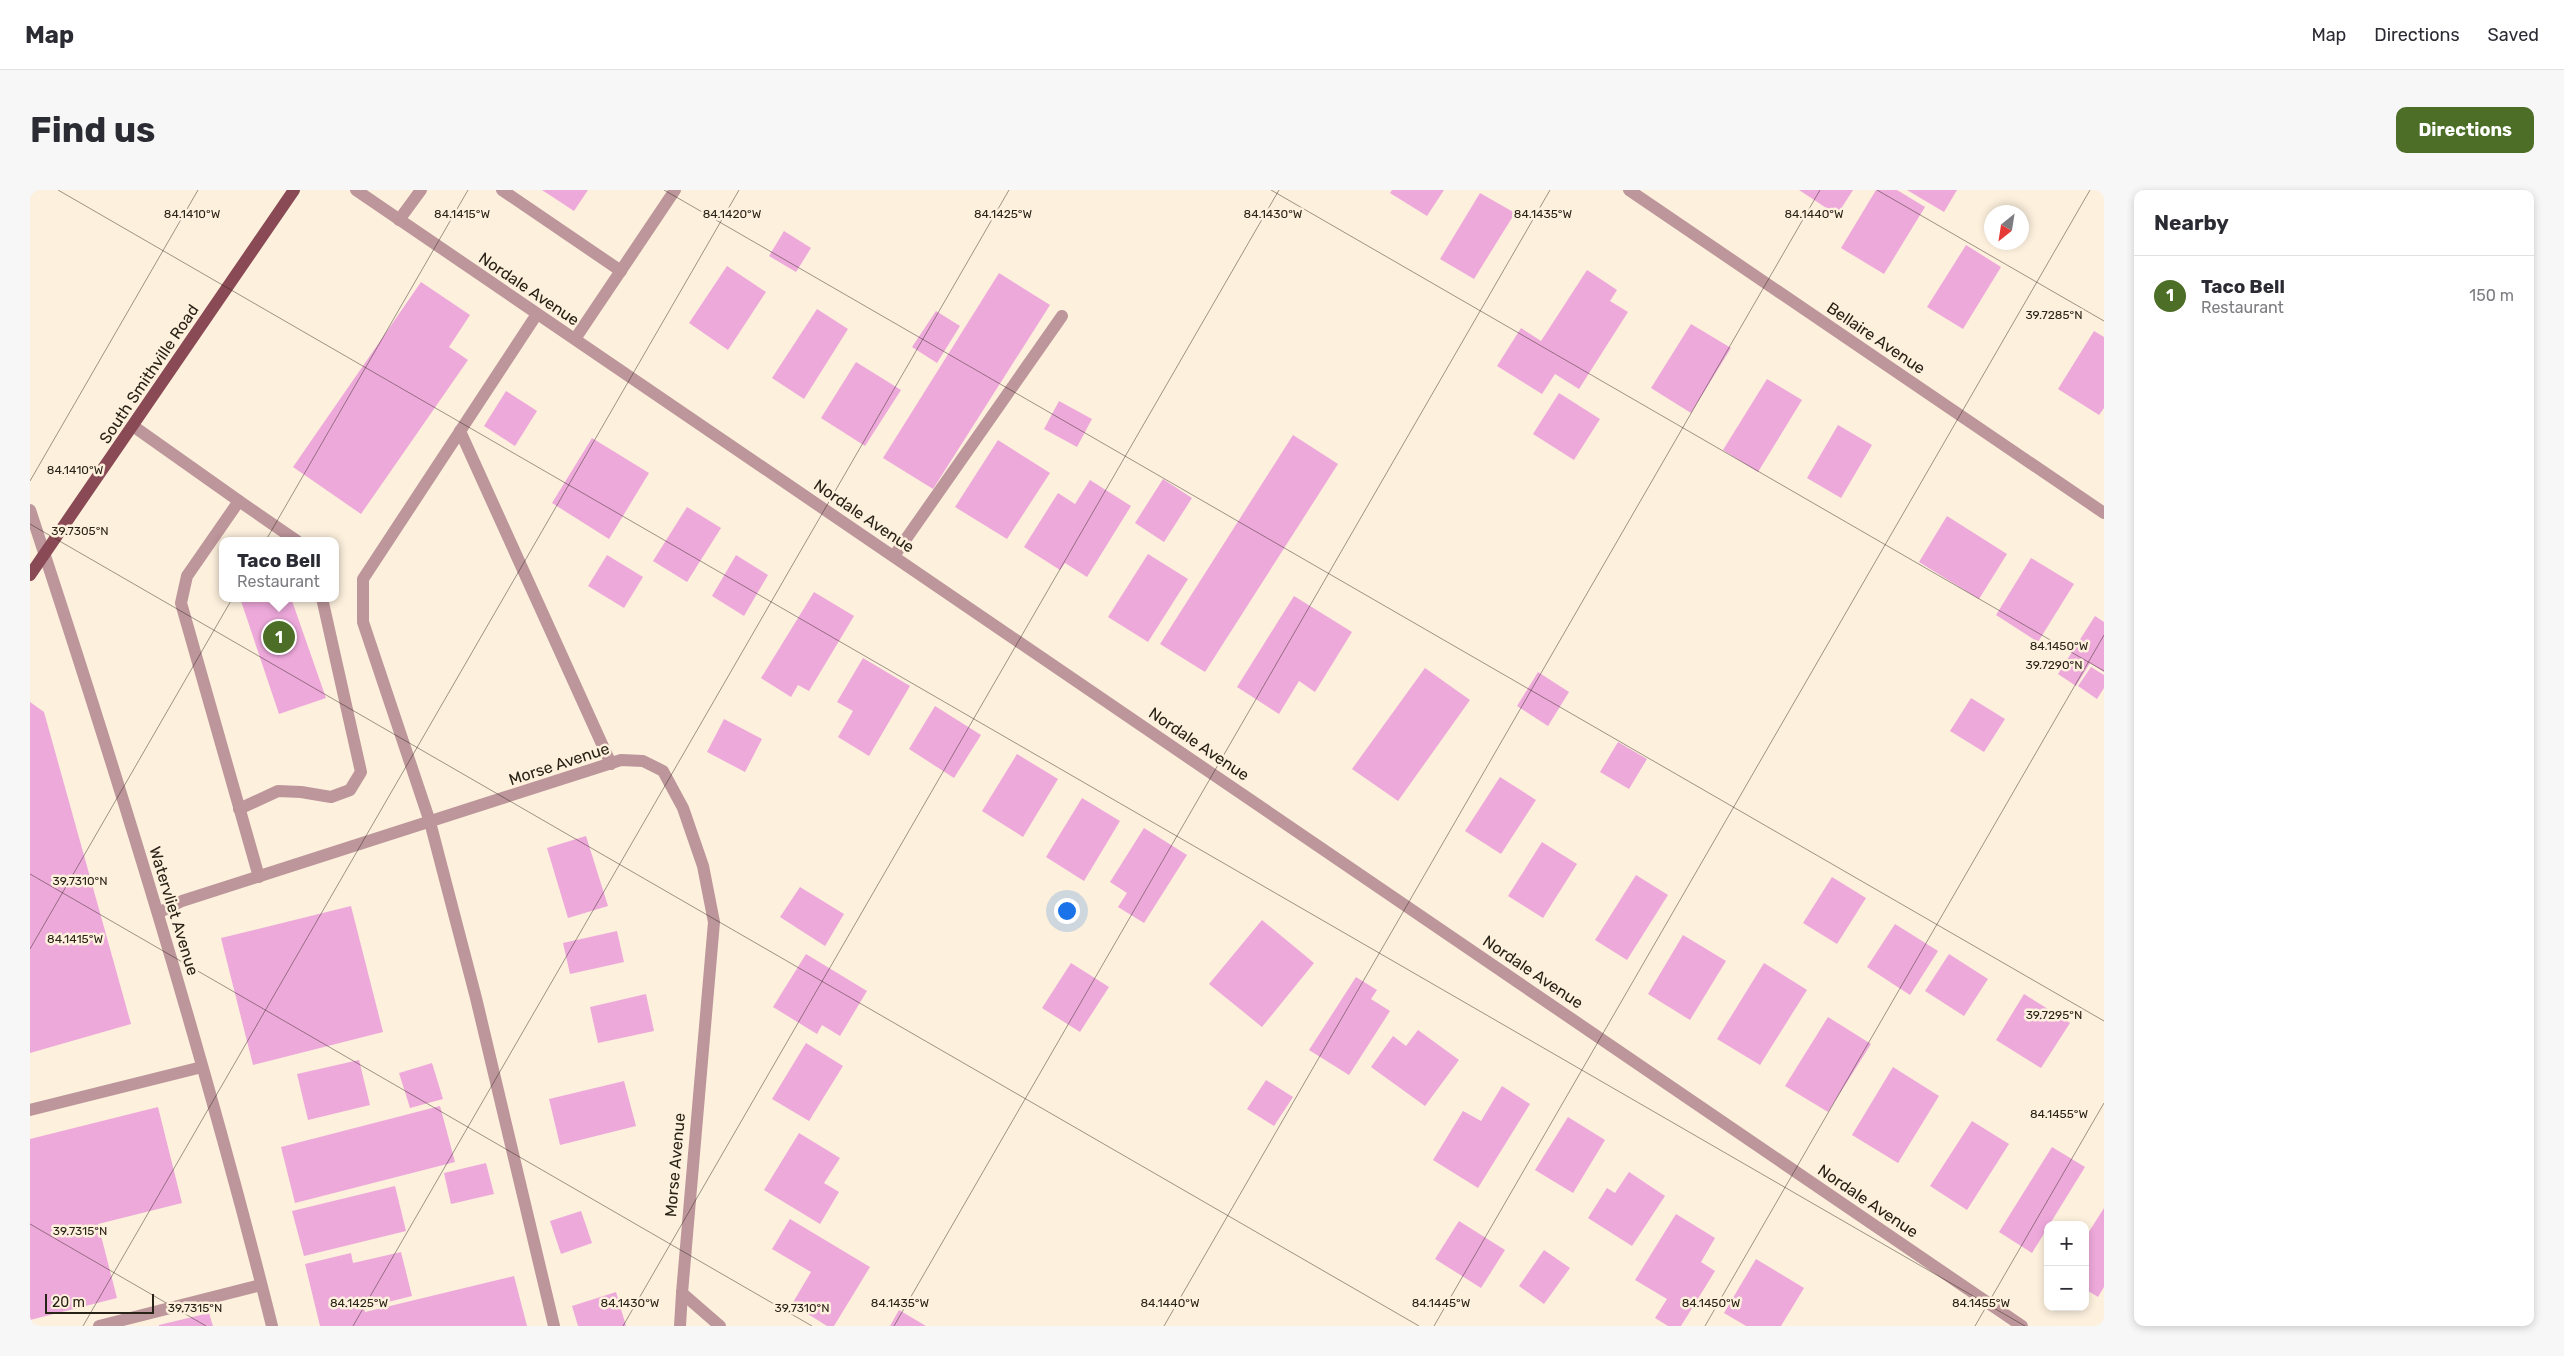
<!DOCTYPE html>
<html lang="en">
<head>
<meta charset="utf-8">
<style>
	:root { --surface:#fff; --page:#f7f7f7; --text:#2b2b33; --muted:#7c7c81; --line:#e1e1e2; --accent:#4c6e26 }
	body { margin:0; font-family:Rubik,sans-serif; background:var(--page); color:var(--text) }
	.controls { position:absolute; right:15px; bottom:15px; display:grid; overflow:hidden; border-radius:10px; box-shadow:0 2px 8px #0003 }
	.controls button { width:45px; height:45px; display:grid; place-items:center; padding:0; border:0; border-bottom:1px solid var(--line); background:var(--surface); color:var(--text); font:25px sans-serif }
	.compass { position:absolute; left:1954px; top:15px; width:45px; height:45px; border-radius:50%; background:var(--surface); box-shadow:0 2px 8px #0003; rotate:210deg }
	.scale { position:absolute; left:15px; bottom:12px; width:109px; box-sizing:border-box; padding-left:5px; border:2px solid #292216; border-top:0; font-size:14px; line-height:18px; white-space:nowrap; color:#292216; -webkit-text-stroke:4px #fdf0dd; paint-order:stroke }
	.you { position:absolute; left:1036px; top:720px; width:18px; height:18px; margin:-12px; border:4px solid #fff; border-radius:50%; background:#1a73e8; box-shadow:0 0 0 8px #1a73e833 }
	.badge { display:grid; place-items:center; width:32px; height:32px; border-radius:50%; background:var(--accent); color:#fff; font-size:16px; font-weight:700 }
	.pin { position:absolute; translate:-50% -50%; border:2px solid #fff; box-shadow:0 1px 5px #0006 }
	.popup { position:absolute; left:189px; top:347px; width:120px; height:65px; box-sizing:border-box; display:grid; place-content:center; border-radius:10px; background:var(--surface); filter:drop-shadow(0 1px 4px #0005); font-size:16px; white-space:nowrap; color:var(--muted) }
	.popup b { font-size:19px; color:var(--text) }
	.popup::after { content:''; position:absolute; left:50%; top:100%; margin-left:-10px; border:10px solid transparent; border-top-color:var(--surface) }
	.list { margin:0; padding:0; list-style:none }
	h2 { display:flex; justify-content:space-between; align-items:center; height:65px; margin:0; padding:0 20px; font-size:21px }
	h2 small { font-size:16px; font-weight:400; color:var(--muted) }
	.list li { display:grid; grid-template-columns:32px 1fr auto; gap:15px; align-items:center; box-sizing:border-box; height:80px; padding:0 20px; border-top:1px solid var(--line) }
	.list b { display:block; font-size:19px; white-space:nowrap }
	.list p { margin:0; font-size:16px; white-space:nowrap; color:var(--muted) }
	.list em { font-size:16px; font-style:normal; color:var(--muted) }
	.map { position:relative; flex:none; width:2074px; height:1136px; overflow:hidden; border-radius:10px }
	header { display:flex; align-items:center; gap:30px; box-sizing:border-box; height:70px; padding:0 25px; background:var(--surface); border-bottom:1px solid var(--line) }
	header strong { font-size:24px }
	nav { display:flex; gap:28px; margin-inline-start:auto; font-size:18px }
	.intro { display:flex; align-items:center; justify-content:space-between; box-sizing:border-box; height:120px; padding:0 30px }
	h1 { margin:0; font-size:35px }
	.button { padding:12px 22px; border-radius:10px; background:var(--accent); color:#fff; font-size:18px; font-weight:700 }
	main { display:flex; gap:30px; padding:0 30px }
	aside { flex:1; background:var(--surface); border-radius:10px; box-shadow:0 2px 8px #0003 }
	.map>svg:first-child { display:block }
	.building { fill:#eea9db }
	.lines { fill:none; stroke-linecap:round; stroke-linejoin:round }
	.minor { stroke:#bd969b; stroke-width:12 }
	.major { stroke:#8a4a55; stroke-width:12 }
	.ticks { fill:none; stroke:#292216; stroke-width:1; stroke-opacity:0.45 }
	.labels { text-anchor:middle; dominant-baseline:central; stroke-width:5; stroke-linejoin:round; paint-order:stroke }
	.street-label { font-size:16px; fill:#292216; stroke:#fdf0dd }
	.ticks-label { font-size:12px; text-anchor:middle; fill:#292216; stroke:#fdf0dd; stroke-width:5; stroke-linejoin:round; paint-order:stroke }
</style>
</head>
<body>
<header>
<strong>Map</strong>
<nav><a>Map</a><a>Directions</a><a>Saved</a></nav>
</header>
<div class="intro"><h1>Find us</h1><a class="button">Directions</a></div>
<main>
<div class="map">
<svg width="2074" height="1136" viewBox="0 0 2074 1136">
	<rect width="100%" height="100%" fill="#fdf0dd"/>
	<g class="building">
		<path d="M512 0H558L544 21Z"/>
		<path d="M1362 0H1414L1397 26 1360 3Z"/>
		<path d="M1769 0H1823L1807 25Z"/>
		<path d="M1846 0H1867L1895 17 1854 84 1811 58Z"/>
		<path d="M1877 0H1927L1914 22Z"/>
		<path d="M1450 3 1485 23 1444 89 1410 69Z"/>
		<path d="M754 41 781 58 766 82 739 66Z"/>
		<path d="M1936 55 1971 77 1933 139 1897 117Z"/>
		<path d="M697 76 736 102 698 160 659 133Z"/>
		<path d="M1557 80 1587 100 1580 111 1598 122 1549 199 1525 184 1512 204 1467 176 1491 138 1511 151Z"/>
		<path d="M969 83 1020 115 903 299 853 268Z"/>
		<path d="M391 92 440 125 419 157 438 170 331 324 263 277Z"/>
		<path d="M787 119 818 139 774 209 742 188Z"/>
		<path d="M906 121 930 136 907 173 882 157Z"/>
		<path d="M1661 134 1701 158 1661 223 1621 198Z"/>
		<path d="M2064 141 2074 147V218L2069 225 2028 199Z"/>
		<path d="M826 172 871 200 835 256 791 228Z"/>
		<path d="M1737 189 1772 210 1728 282 1693 260Z"/>
		<path d="M476 201 507 221 485 256 454 236Z"/>
		<path d="M1529 203 1570 229 1544 270 1503 244Z"/>
		<path d="M1029 211 1062 229 1047 257 1014 239Z"/>
		<path d="M1808 235 1842 255 1811 308 1777 288Z"/>
		<path d="M1263 245 1308 274 1175 482 1130 454Z"/>
		<path d="M562 248 619 283 579 349 522 313Z"/>
		<path d="M968 250 1020 283 977 349 925 317Z"/>
		<path d="M1133 289 1162 308 1134 352 1105 333Z"/>
		<path d="M1060 290 1101 316 1057 387 1035 373 1030 380 994 357 1028 303 1045 314Z"/>
		<path d="M657 317 691 338 657 392 623 371Z"/>
		<path d="M1917 326 1977 364 1949 409 1889 372Z"/>
		<path d="M1118 364 1158 389 1118 452 1078 427Z"/>
		<path d="M577 365 613 387 594 418 558 396Z"/>
		<path d="M706 365 738 385 714 426 682 406Z"/>
		<path d="M2001 368 2044 394 2008 452 1966 425Z"/>
		<path d="M784 402 824 426 779 501 768 495 761 507 731 488Z"/>
		<path d="M1264 406 1322 442 1285 502 1269 491 1249 524 1207 497Z"/>
		<path d="M210 408H261L296 508 249 524Z"/>
		<path d="M2065 426 2074 432V482L2060 473 2046 496 2028 484Z"/>
		<path d="M833 468 880 496 839 566 808 547 823 521 807 512Z"/>
		<path d="M2061 477 2074 485V498L2067 509 2048 496Z"/>
		<path d="M1395 478 1440 510 1368 611 1322 579Z"/>
		<path d="M1508 482 1539 502 1518 536 1487 516Z"/>
		<path d="M1941 508 1975 529 1954 562 1920 541Z"/>
		<path d="M0 512 14 522 101 834 0 863Z"/>
		<path d="M905 516 951 545 924 588 879 559Z"/>
		<path d="M694 529 732 549 715 582 677 562Z"/>
		<path d="M1588 552 1617 569 1599 599 1570 582Z"/>
		<path d="M987 564 1028 589 993 647 952 621Z"/>
		<path d="M1470 587 1506 610 1471 664 1435 641Z"/>
		<path d="M1052 608 1090 631 1054 691 1016 667Z"/>
		<path d="M1114 638 1157 665 1114 733 1088 717 1097 703 1080 692Z"/>
		<path d="M556 646 578 716 538 728 517 658Z"/>
		<path d="M1512 652 1547 674 1513 728 1478 706Z"/>
		<path d="M1606 685 1638 705 1597 770 1565 750Z"/>
		<path d="M1802 687 1836 708 1807 754 1773 733Z"/>
		<path d="M770 697 814 724 795 756 750 727Z"/>
		<path d="M321 716 353 842 223 875 191 748Z"/>
		<path d="M1232 730 1284 773 1232 837 1179 794Z"/>
		<path d="M1865 734 1908 761 1880 805 1837 777Z"/>
		<path d="M587 741 594 772 540 784 533 753Z"/>
		<path d="M1653 745 1696 771 1660 830 1618 804Z"/>
		<path d="M776 764 837 801 810 846 792 835 787 844 743 817Z"/>
		<path d="M1919 764 1958 789 1934 826 1895 801Z"/>
		<path d="M1041 773 1079 797 1050 842 1012 818Z"/>
		<path d="M1734 773 1777 800 1730 875 1687 849Z"/>
		<path d="M1326 787 1347 800 1341 809 1360 821 1319 885 1279 860Z"/>
		<path d="M616 804 624 841 568 853 560 817Z"/>
		<path d="M1994 804 2040 833 2011 878 1966 850Z"/>
		<path d="M1798 827 1841 854 1798 922 1755 896Z"/>
		<path d="M1388 840 1429 870 1395 916 1341 877 1363 846 1376 856Z"/>
		<path d="M776 853 813 876 779 931 742 909Z"/>
		<path d="M329 870 340 915 278 930 267 884Z"/>
		<path d="M402 873 413 909 380 918 369 883Z"/>
		<path d="M1863 877 1909 906 1868 973 1822 945Z"/>
		<path d="M1236 890 1263 907 1244 936 1217 919Z"/>
		<path d="M594 891 606 936 530 955 519 909Z"/>
		<path d="M1472 896 1500 914 1448 998 1403 970 1433 921 1451 931Z"/>
		<path d="M410 916 425 972 265 1013 251 957Z"/>
		<path d="M128 917 152 1013 68 1034 87 1108 0 1130V949Z"/>
		<path d="M1538 927 1575 950 1543 1003 1505 980Z"/>
		<path d="M1942 931 1979 954 1937 1020 1900 996Z"/>
		<path d="M769 943 810 968 794 993 809 1002 790 1034 734 1000Z"/>
		<path d="M2022 957 2055 977 2002 1063 1969 1042Z"/>
		<path d="M456 973 464 1004 421 1014 414 983Z"/>
		<path d="M1599 982 1635 1006 1602 1056 1558 1028 1577 998 1585 1003Z"/>
		<path d="M365 996 376 1041 274 1066 262 1021Z"/>
		<path d="M2074 1018V1097L2068 1107 2055 1099V1048Z"/>
		<path d="M551 1021 562 1053 531 1064 520 1031Z"/>
		<path d="M1646 1024 1685 1048 1671 1072 1685 1081 1651 1136H1638L1625 1128 1637 1109 1605 1090Z"/>
		<path d="M760 1029 840 1077 804 1136H797L762 1114 781 1082 742 1059Z"/>
		<path d="M1429 1031 1475 1060 1451 1098 1405 1069Z"/>
		<path d="M1514 1060 1540 1078 1514 1114 1489 1096Z"/>
		<path d="M371 1062 382 1106 334 1118 335 1122 484 1086 497 1136H290L275 1074 321 1063 323 1073Z"/>
		<path d="M1726 1069 1774 1098 1751 1136H1716L1694 1123Z"/>
		<path d="M586 1102 596 1136H548L542 1116Z"/>
		<path d="M869 1120 896 1136H860Z"/>
		<path d="M179 1123 183 1136H129V1135Z"/>
	</g>
	<g class="lines">
		<g class="minor">
			<path d="M326 0 1992 1136"/>
			<path d="M472 0 591 81"/>
			<path d="M1599 0 2074 323"/>
			<path d="M369 30 391 0"/>
			<path d="M507 124 333 389V432L400 632 446 808 524 1136"/>
			<path d="M545 149 645 0"/>
			<path d="M103 236 209 311 157 386 151 413 229 687"/>
			<path d="M430 241 581 574"/>
			<path d="M209 311 267 351"/>
			<path d="M0 320C89 590 173 861 242 1136"/>
			<path d="M864 366 1032 126"/>
			<path d="M209 619 248 601 271 602 301 607 320 600 331 582 292 408"/>
			<path d="M128 723 152 711 591 570 613 571 633 581 653 618 673 676 684 732 652 1103 690 1136"/>
			<path d="M0 920 172 877"/>
			<path d="M69 1136 231 1095"/>
			<path d="M650 1136 652 1103"/>
		</g>
		<path class="major" d="M0 385 264 0"/>
	</g>
	<path class="ticks" d="M28 0 1995 1136M634 0 2074 831M1241 0 2074 481M1847 0 2074 131M0 291 168 0M0 334 1389 1136M0 684 782 1136M0 759 438 0M0 1034 176 1136M53 1136 709 0M323 1136 979 0M593 1136 1249 0M864 1136 1520 0M1134 1136 1790 0M1404 1136 2060 0M1675 1136 2074 445M1945 1136 2074 913"/>
	<g class="labels">
		<g class="street-label">
			<text transform="translate(499 99) rotate(34)">Nordale Avenue</text>
			<text transform="translate(1846 148) rotate(34)">Bellaire Avenue</text>
			<text transform="translate(119 184) rotate(-56)">South Smithville Road</text>
			<text transform="translate(834 326) rotate(34)">Nordale Avenue</text>
			<text transform="translate(1169 554) rotate(34)">Nordale Avenue</text>
			<text transform="translate(529 574) rotate(-18)">Morse Avenue</text>
			<text transform="translate(144 721) rotate(73)">Watervliet Avenue</text>
			<text transform="translate(1503 782) rotate(34)">Nordale Avenue</text>
			<text transform="translate(645 975) rotate(-85)">Morse Avenue</text>
			<text transform="translate(1838 1011) rotate(34)">Nordale Avenue</text>
		</g>
	</g>
	<g class="ticks-label">
		<text x="162" y="28">84.1410°W</text>
		<text x="432" y="28">84.1415°W</text>
		<text x="702" y="28">84.1420°W</text>
		<text x="973" y="28">84.1425°W</text>
		<text x="1243" y="28">84.1430°W</text>
		<text x="1513" y="28">84.1435°W</text>
		<text x="1784" y="28">84.1440°W</text>
		<text x="2024" y="129">39.7285°N</text>
		<text x="45" y="284">84.1410°W</text>
		<text x="50" y="345">39.7305°N</text>
		<text x="2029" y="460">84.1450°W</text>
		<text x="2024" y="479">39.7290°N</text>
		<text x="50" y="695">39.7310°N</text>
		<text x="45" y="753">84.1415°W</text>
		<text x="2024" y="829">39.7295°N</text>
		<text x="2029" y="928">84.1455°W</text>
		<text x="50" y="1045">39.7315°N</text>
		<text x="329" y="1117">84.1425°W</text>
		<text x="600" y="1117">84.1430°W</text>
		<text x="870" y="1117">84.1435°W</text>
		<text x="1140" y="1117">84.1440°W</text>
		<text x="1411" y="1117">84.1445°W</text>
		<text x="1681" y="1117">84.1450°W</text>
		<text x="1951" y="1117">84.1455°W</text>
		<text x="165" y="1122">39.7315°N</text>
		<text x="772" y="1122">39.7310°N</text>
	</g>
</svg>
<div class="controls">
<button>+</button>
<button>−</button>
</div>
<svg class="compass" viewBox="-18 -18 36 36"><path d="M0-13l5 13h-10z" fill="#e53935"/><path d="M0 13l5-13h-10z" fill="#7c7c81"/></svg>
<div class="scale">20 m</div>
<div class="you"></div>
<div class="pin badge" style="left:249px;top:447px">1</div>
<div class="popup"><b>Taco Bell</b>Restaurant</div>
</div>
<aside>
<h2>Nearby<small></small></h2>
<ul class="list">
<li><span class="badge">1</span><div><b>Taco Bell</b><p>Restaurant</p></div><em>150 m</em></li>
</ul>
</aside>
</main>
</body>
</html>
